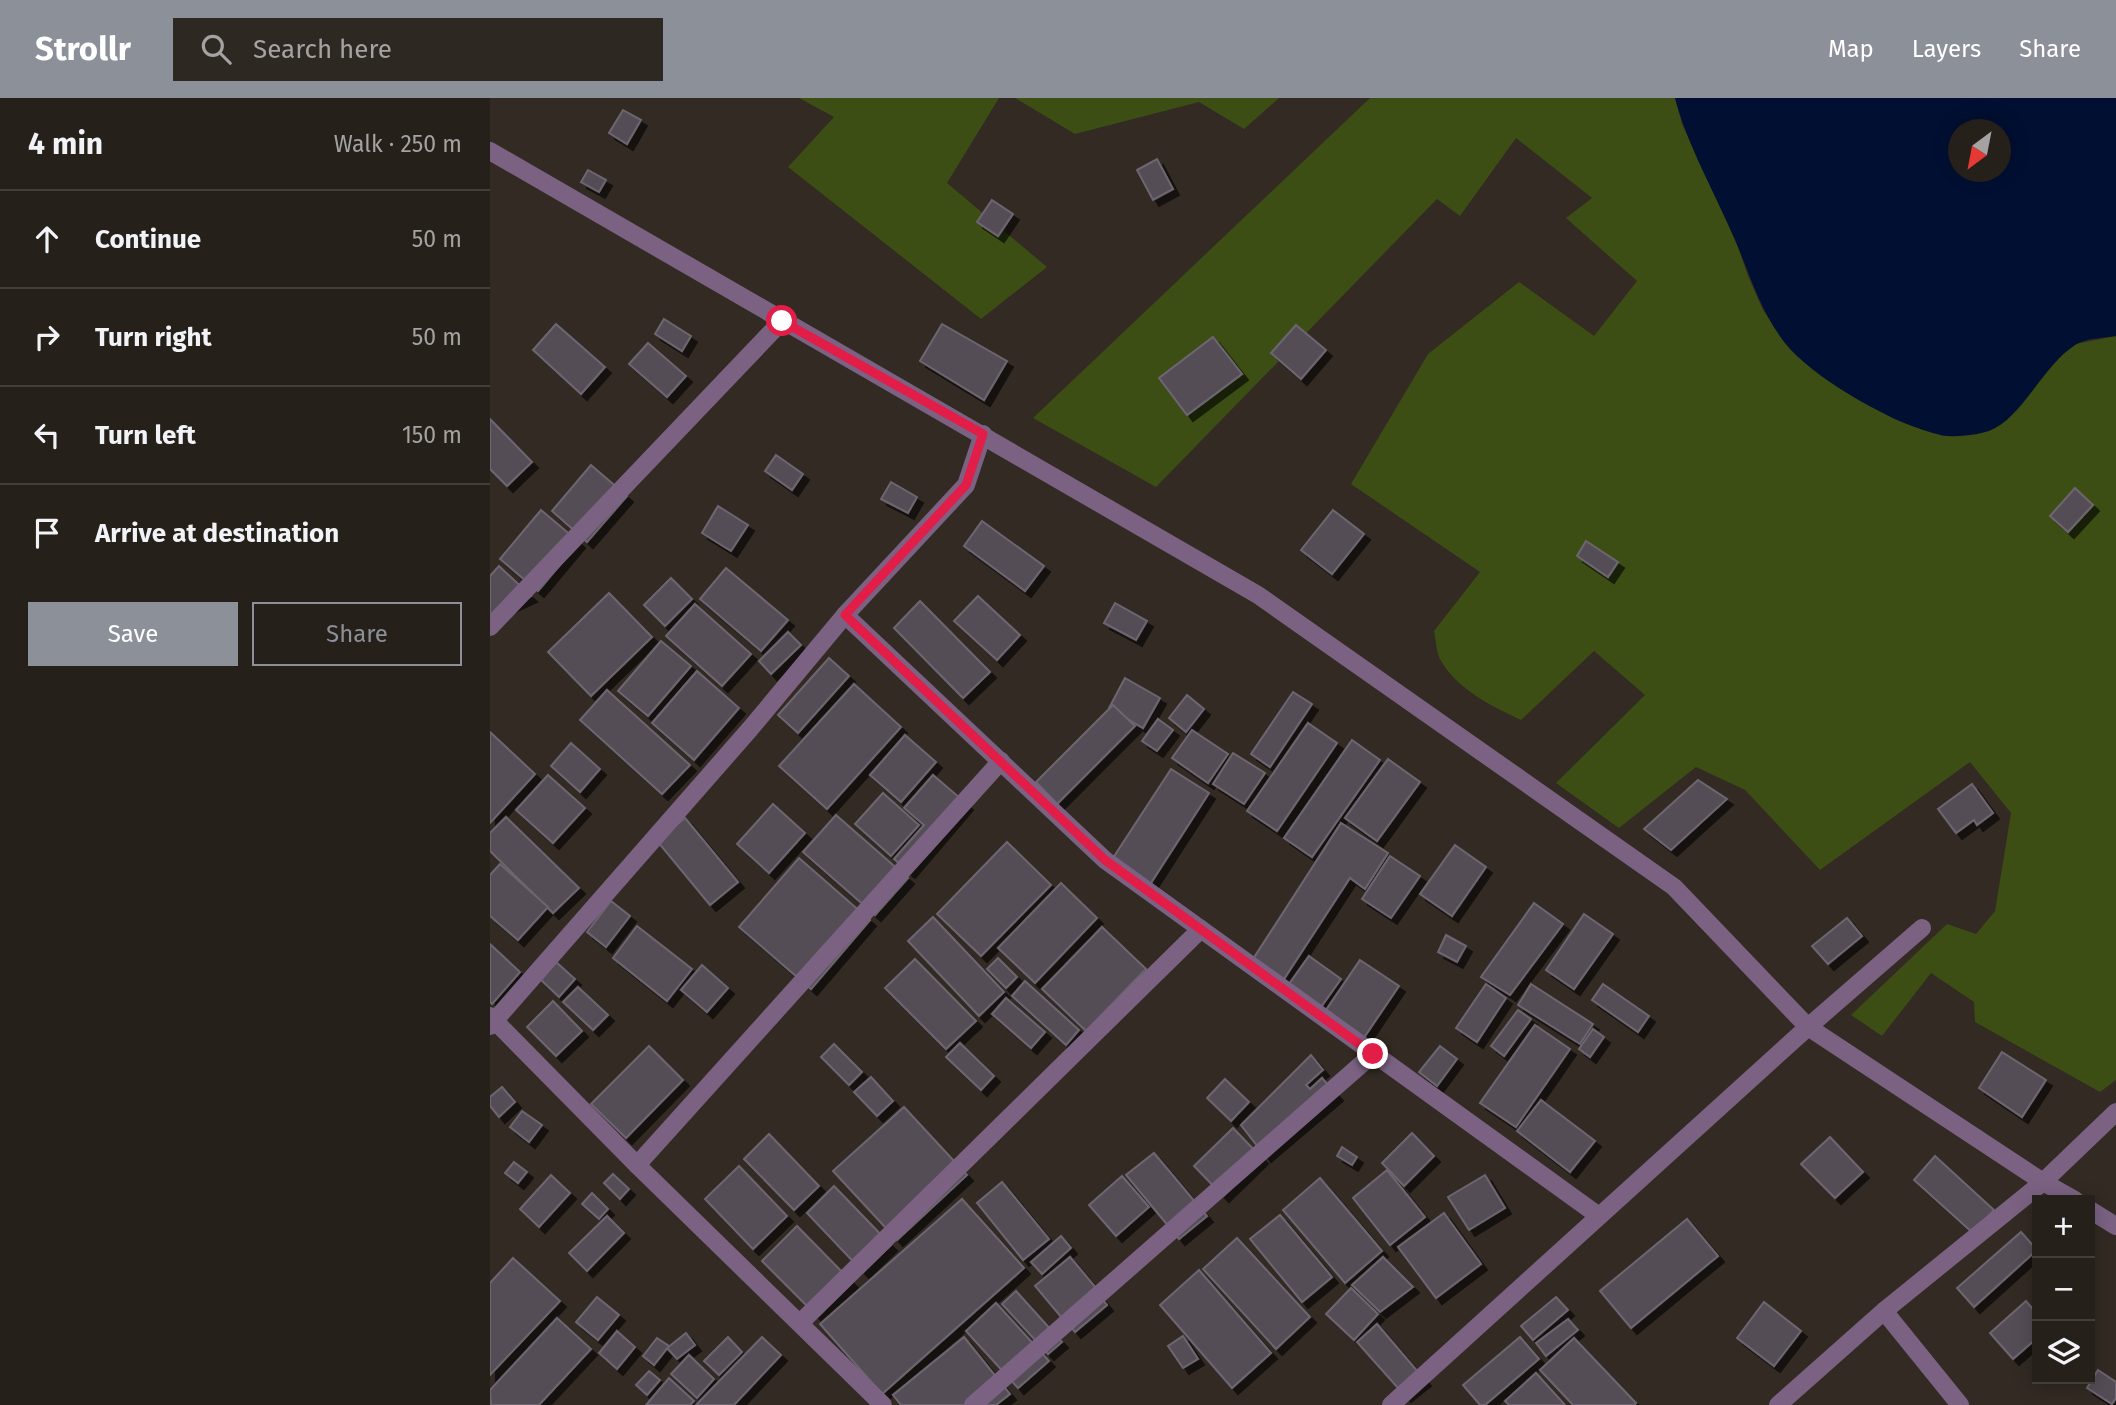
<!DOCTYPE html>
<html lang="en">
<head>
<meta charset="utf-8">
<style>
	:root { --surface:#26201a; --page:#2e2823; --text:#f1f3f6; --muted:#a4a3a2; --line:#423e39; --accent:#8c9099 }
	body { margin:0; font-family:"Fira Sans",sans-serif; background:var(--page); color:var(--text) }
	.controls { position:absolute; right:21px; bottom:21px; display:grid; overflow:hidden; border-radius:0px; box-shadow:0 4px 18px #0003 }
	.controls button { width:63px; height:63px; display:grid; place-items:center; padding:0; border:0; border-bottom:2px solid var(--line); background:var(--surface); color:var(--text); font:35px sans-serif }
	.compass { position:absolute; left:1458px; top:21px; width:63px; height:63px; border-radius:50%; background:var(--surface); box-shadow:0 4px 18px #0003; rotate:212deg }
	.stop { position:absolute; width:21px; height:21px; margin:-16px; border:5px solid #e11d48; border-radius:50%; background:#fff }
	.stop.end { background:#e11d48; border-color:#fff; box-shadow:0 2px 7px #0008 }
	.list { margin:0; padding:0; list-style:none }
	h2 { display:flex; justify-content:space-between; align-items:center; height:91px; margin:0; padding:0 28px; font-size:30px }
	h2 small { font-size:23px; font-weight:400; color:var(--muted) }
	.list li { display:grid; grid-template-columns:46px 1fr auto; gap:21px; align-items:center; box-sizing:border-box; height:98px; padding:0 28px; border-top:2px solid var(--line) }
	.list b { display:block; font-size:26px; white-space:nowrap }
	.list em { font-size:23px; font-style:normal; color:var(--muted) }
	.actions { display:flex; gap:14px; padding:21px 28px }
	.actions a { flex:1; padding:16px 0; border:2px solid var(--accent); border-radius:0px; text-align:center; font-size:24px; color:var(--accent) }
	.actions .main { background:var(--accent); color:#fff }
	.icon { flex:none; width:38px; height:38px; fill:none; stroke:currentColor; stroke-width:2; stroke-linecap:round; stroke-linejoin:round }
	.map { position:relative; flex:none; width:1626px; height:1307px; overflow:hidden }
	header { display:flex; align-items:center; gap:42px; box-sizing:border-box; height:98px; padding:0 35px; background:var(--accent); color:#fff }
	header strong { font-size:33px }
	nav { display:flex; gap:38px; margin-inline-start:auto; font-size:24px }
	.search { width:490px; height:63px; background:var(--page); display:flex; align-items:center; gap:18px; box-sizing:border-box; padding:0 24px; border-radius:0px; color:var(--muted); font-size:26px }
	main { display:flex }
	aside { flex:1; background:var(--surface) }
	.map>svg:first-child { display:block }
	.green { fill:#3c4e14 }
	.water { fill:#000f32; fill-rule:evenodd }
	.building { fill:#544e57; stroke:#6d6670; stroke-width:2; filter:url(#shadow) }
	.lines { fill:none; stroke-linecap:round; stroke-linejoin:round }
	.minor { stroke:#7b6283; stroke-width:18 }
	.route { stroke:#e11d48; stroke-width:9 }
</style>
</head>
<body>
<header>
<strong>Strollr</strong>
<div class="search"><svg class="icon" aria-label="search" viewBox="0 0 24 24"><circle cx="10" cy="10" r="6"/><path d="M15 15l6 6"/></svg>Search here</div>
<nav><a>Map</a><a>Layers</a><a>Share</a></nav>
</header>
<main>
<aside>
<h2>4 min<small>Walk · 250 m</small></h2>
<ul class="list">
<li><svg class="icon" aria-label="ahead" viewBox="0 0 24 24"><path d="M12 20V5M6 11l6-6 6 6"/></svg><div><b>Continue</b></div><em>50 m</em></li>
<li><svg class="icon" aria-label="right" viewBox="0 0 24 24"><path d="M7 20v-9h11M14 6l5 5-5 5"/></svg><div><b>Turn right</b></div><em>50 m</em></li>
<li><svg class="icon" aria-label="left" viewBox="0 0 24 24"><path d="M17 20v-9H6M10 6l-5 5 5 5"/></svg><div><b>Turn left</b></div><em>150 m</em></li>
<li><svg class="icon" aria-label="arrive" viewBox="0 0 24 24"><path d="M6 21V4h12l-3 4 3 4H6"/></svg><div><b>Arrive at destination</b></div></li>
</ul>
<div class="actions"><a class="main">Save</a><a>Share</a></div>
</aside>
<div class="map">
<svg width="1626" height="1307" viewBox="0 0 1626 1307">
	<defs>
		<filter id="shadow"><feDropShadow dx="6" dy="6" stdDeviation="0" flood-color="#0009"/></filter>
	</defs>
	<rect width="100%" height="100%" fill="#322a23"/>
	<g class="green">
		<path d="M309 0H509L457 85 557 169 491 221 298 69 344 19Z"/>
		<path d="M525 0H789L754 31 709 4 585 36Z"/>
		<path d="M880 0H1185L1192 26 1246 143 1258 178 1273 212 1300 251 1337 281 1404 321 1453 338 1472 337 1554 277 1571 258 1586 246 1626 238V982L1610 994 1485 924 1484 904 1441 875 1392 938 1361 917 1457 826 1486 836 1505 813 1521 715 1480 664 1330 772 1255 692 1206 669 1129 730 1066 685 1155 597 1104 553 1031 622C1003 609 965 590 950 561 946 553 946 542 944 533L990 474 861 386 938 256 1029 184 1104 238 1147 183 1076 120 1102 100 1026 40 970 118 947 101 666 389 543 320Z"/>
	</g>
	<path class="water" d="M1185 0H1626V238C1613 240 1596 240 1585 247 1553 267 1532 321 1499 333 1486 337 1464 340 1451 337 1405 327 1332 285 1300 251 1272 219 1261 179 1245 142 1225 95 1198 49 1185 0ZM1468 32H1510V74H1468Z"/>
	<g class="building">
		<path d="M133 12 151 22 137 46 119 35Z"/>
		<path d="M667 61 683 91 663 102 647 72Z"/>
		<path d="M98 72 116 82 109 94 91 84Z"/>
		<path d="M502 102 523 116 508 138 487 124Z"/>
		<path d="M174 221 201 238 192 253 165 236Z"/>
		<path d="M66 226 115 269 91 296 43 252Z"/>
		<path d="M452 226 517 263 494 302 430 263Z"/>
		<path d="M806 227 836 252 811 281 781 255Z"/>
		<path d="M723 239 752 276 697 317 669 280Z"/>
		<path d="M158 245 196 278 177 299 139 266Z"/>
		<path d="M0 321 42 364 17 388 0 371Z"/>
		<path d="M286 357 313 376 302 392 275 373Z"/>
		<path d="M101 367 137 398 97 444 62 413Z"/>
		<path d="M401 384 427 399 418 415 391 401Z"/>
		<path d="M1585 390 1603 407 1578 434 1560 418Z"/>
		<path d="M228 408 258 427 241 453 212 435Z"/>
		<path d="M51 412 89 444 48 493 10 461Z"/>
		<path d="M843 412 874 436 842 476 811 452Z"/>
		<path d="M492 423 554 468 535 493 474 448Z"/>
		<path d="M1096 443 1128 464 1118 479 1087 458Z"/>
		<path d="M9 468 41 498 0 517V478Z"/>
		<path d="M236 470 298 522 271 553 210 501Z"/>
		<path d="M181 480 202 501 175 528 154 507Z"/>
		<path d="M119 495 162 539 101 598 58 554Z"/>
		<path d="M488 498 530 537 507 562 464 523Z"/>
		<path d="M430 503 500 574 473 600 404 530Z"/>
		<path d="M625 505 657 523 646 542 614 525Z"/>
		<path d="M205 506 261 556 232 588 176 538Z"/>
		<path d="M298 534 311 547 281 576 269 563Z"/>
		<path d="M171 543 201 568 158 618 128 593Z"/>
		<path d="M339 560 359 578 308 635 288 617Z"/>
		<path d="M207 573 249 610 204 662 162 625Z"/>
		<path d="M635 580 670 600 653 630 619 610Z"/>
		<path d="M364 586 411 629 337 711 289 668Z"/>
		<path d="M117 592 200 667 172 696 90 622Z"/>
		<path d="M803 594 822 606 780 669 761 656Z"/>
		<path d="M697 597 714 611 696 634 679 620Z"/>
		<path d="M623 607 645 628 567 706 546 684Z"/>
		<path d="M668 621 683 632 667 653 652 643Z"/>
		<path d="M818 625 847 645 787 733 757 713Z"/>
		<path d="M702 632 738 656 718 685 682 660Z"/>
		<path d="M0 634 45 676 0 725Z"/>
		<path d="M415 637 446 664 411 704 380 677Z"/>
		<path d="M862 642 890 662 822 759 794 740Z"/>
		<path d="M81 645 110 671 90 694 61 668Z"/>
		<path d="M743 655 775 675 754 706 723 686Z"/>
		<path d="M898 661 930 684 887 743 855 720Z"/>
		<path d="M681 671 719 695 659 788 621 763Z"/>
		<path d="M58 677 95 710 63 745 26 712Z"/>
		<path d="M443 677 477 706 419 774 404 761 434 727 414 710Z"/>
		<path d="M1208 682 1237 701 1181 752 1154 731Z"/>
		<path d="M1482 686 1503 715 1487 727 1484 722 1466 735 1448 711Z"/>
		<path d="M393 695 429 727 401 758 365 726Z"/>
		<path d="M283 706 315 735 279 775 247 746Z"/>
		<path d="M346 717 418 780 385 817 313 754Z"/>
		<path d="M16 719 89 790 63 815 0 753V735Z"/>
		<path d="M195 720 248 784 220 807 167 743Z"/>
		<path d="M851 725 898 755 875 791 860 780 794 881 763 861Z"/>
		<path d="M517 744 561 787 491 858 447 816Z"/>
		<path d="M965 747 996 769 962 818 930 796Z"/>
		<path d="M900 758 930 778 901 820 872 801Z"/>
		<path d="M309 760 380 822 321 891 249 829Z"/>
		<path d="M10 766 58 809 28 842 0 818V777Z"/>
		<path d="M571 785 607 820 545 885 508 850Z"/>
		<path d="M121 803 140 818 116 849 97 834Z"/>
		<path d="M1044 805 1073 826 1020 897 991 879Z"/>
		<path d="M1094 816 1123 836 1084 891 1056 872Z"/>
		<path d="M443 819 514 894 489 918 418 843Z"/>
		<path d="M1357 820 1372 838 1338 866 1322 848Z"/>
		<path d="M147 828 202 871 177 903 123 860Z"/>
		<path d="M612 829 656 871 596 933 552 891Z"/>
		<path d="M956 837 976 848 967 864 948 854Z"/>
		<path d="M0 846 30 874 2 906 0 904Z"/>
		<path d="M819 858 851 881 831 909 799 886Z"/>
		<path d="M508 860 527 879 516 890 497 871Z"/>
		<path d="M425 861 486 923 456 951 395 890Z"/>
		<path d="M870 862 909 888 873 941 834 915Z"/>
		<path d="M65 863 85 881 69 899 49 880Z"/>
		<path d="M212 867 238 890 217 914 191 892Z"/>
		<path d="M535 883 589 932 576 947 522 898Z"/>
		<path d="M996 886 1016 900 987 944 966 930Z"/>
		<path d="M1041 886 1103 926 1090 946 1028 907Z"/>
		<path d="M1113 886 1159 918 1148 934 1102 902Z"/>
		<path d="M88 889 118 917 103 932 73 904Z"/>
		<path d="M516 900 555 934 541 950 502 916Z"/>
		<path d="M63 903 92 933 66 958 37 929Z"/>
		<path d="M1028 912 1041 921 1014 958 1001 948Z"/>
		<path d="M1045 927 1080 951 1026 1029 990 1005Z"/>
		<path d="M1103 931 1114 939 1100 959 1089 951Z"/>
		<path d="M470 945 504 978 491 992 456 959Z"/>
		<path d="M344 946 372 974 359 987 331 959Z"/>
		<path d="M159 948 193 982 136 1040 101 1006Z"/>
		<path d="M950 948 967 961 947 988 929 974Z"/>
		<path d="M1512 954 1556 982 1532 1019 1489 990Z"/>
		<path d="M821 957 833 972 816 987 820 991 832 980 847 997 775 1058 751 1027Z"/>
		<path d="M381 979 403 1003 387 1018 364 994Z"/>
		<path d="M735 981 759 1004 741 1023 717 1000Z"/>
		<path d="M12 989 25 1004 9 1019 0 1008V999Z"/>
		<path d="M1051 1002 1105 1043 1080 1074 1027 1033Z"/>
		<path d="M414 1009 477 1077 407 1142 343 1073Z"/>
		<path d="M32 1013 52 1027 39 1044 20 1029Z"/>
		<path d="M743 1030 772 1060 733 1098 704 1068Z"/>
		<path d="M922 1035 944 1058 914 1088 892 1065Z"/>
		<path d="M279 1036 329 1088 304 1112 254 1061Z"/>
		<path d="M1340 1039 1373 1074 1345 1100 1311 1066Z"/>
		<path d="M852 1049 867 1059 862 1067 847 1058Z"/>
		<path d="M664 1055 717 1118 689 1141 636 1077Z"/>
		<path d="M1445 1058 1504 1112 1483 1135 1424 1082Z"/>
		<path d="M24 1064 37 1074 28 1085 15 1075Z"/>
		<path d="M249 1068 297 1118 263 1151 215 1101Z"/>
		<path d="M897 1072 935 1119 900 1147 863 1100Z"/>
		<path d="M123 1076 139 1091 130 1101 114 1085Z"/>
		<path d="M61 1077 80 1095 49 1129 30 1111Z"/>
		<path d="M995 1077 1015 1110 979 1132 958 1099Z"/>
		<path d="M632 1078 659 1109 626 1138 599 1107Z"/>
		<path d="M830 1080 892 1153 855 1185 793 1112Z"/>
		<path d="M512 1084 559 1141 533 1162 487 1105Z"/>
		<path d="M344 1088 401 1147 373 1174 317 1115Z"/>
		<path d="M102 1095 118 1111 109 1121 92 1106Z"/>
		<path d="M472 1101 534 1170 392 1296 330 1226Z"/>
		<path d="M954 1115 991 1166 946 1200 908 1149Z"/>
		<path d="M790 1117 842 1179 812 1204 760 1141Z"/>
		<path d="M117 1118 134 1135 97 1173 79 1155Z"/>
		<path d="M1197 1121 1228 1158 1141 1230 1110 1193Z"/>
		<path d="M307 1128 362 1184 327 1218 272 1163Z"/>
		<path d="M1531 1134 1547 1152 1484 1209 1467 1190Z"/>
		<path d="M571 1138 581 1150 552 1176 541 1164Z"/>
		<path d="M747 1140 820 1219 786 1251 713 1171Z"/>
		<path d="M580 1159 607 1191 572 1220 545 1188Z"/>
		<path d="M893 1159 923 1189 890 1214 862 1187Z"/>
		<path d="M23 1160 70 1203 0 1277V1185Z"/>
		<path d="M709 1172 781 1255 742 1290 670 1207Z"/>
		<path d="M861 1190 888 1216 864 1242 836 1216Z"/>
		<path d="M526 1193 572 1244 558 1256 512 1206Z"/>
		<path d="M608 1196 617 1207 585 1234 577 1224Z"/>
		<path d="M107 1199 129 1217 108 1242 86 1224Z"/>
		<path d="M1066 1199 1078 1212 1043 1242 1031 1228Z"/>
		<path d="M1536 1203 1547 1216V1240L1523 1261 1500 1235Z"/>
		<path d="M1274 1204 1311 1233 1284 1268 1247 1240Z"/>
		<path d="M506 1205 559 1263 528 1290 476 1233Z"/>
		<path d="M67 1220 101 1251 49 1307H1L0 1292Z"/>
		<path d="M1078 1221 1088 1232 1056 1258 1046 1245Z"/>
		<path d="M887 1226 935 1282 915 1298 867 1244Z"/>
		<path d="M127 1233 145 1249 127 1271 109 1255Z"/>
		<path d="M196 1235 205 1247 187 1261 177 1250Z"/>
		<path d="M693 1238 708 1261 693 1270 678 1248Z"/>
		<path d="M238 1239 252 1254 229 1277 214 1263Z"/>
		<path d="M272 1239 291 1257 244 1307H206Z"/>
		<path d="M474 1239 520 1296 506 1307H411L403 1297Z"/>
		<path d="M1030 1239 1049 1261 995 1307H990L973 1287Z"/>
		<path d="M167 1240 179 1248 164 1267 153 1258Z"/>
		<path d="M1084 1240 1146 1305 1144 1307H1083L1050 1272Z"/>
		<path d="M199 1257 224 1281 207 1300 181 1276Z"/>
		<path d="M1608 1272 1626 1284V1300L1622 1306 1597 1290Z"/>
		<path d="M159 1273 170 1282 157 1297 146 1287Z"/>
		<path d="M1046 1275 1075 1307H1019L1015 1303Z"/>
		<path d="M179 1280 204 1303 200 1307H156Z"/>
	</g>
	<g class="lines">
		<g class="minor">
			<path d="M0 53 768 497 1184 789 1318 929 1553 1084 1585 1102"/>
			<path d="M355 517 615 762 1109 1118"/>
			<path d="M0 529 292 223"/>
			<path d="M0 918 147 1067 393 1307"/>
			<path d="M0 928 260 631 355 517 476 387 493 336"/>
			<path d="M147 1067 511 663"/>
			<path d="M1600 1112 1626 1128"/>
			<path d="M1394 1213 1470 1307"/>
			<path d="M310 1225 711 831"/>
			<path d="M483 1307 883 956"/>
			<path d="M901 1307 1318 929 1432 830"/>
			<path d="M1288 1307 1394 1213 1553 1084 1626 1014"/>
		</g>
	</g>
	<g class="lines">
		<path class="route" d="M292 223 493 336 476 387 355 517 615 762 883 956"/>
	</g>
</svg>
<div class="controls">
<button>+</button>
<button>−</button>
<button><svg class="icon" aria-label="layers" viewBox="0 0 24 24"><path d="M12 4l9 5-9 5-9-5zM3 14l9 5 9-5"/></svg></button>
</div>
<svg class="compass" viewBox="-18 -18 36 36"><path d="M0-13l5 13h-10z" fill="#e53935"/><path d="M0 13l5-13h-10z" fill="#a4a3a2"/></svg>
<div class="stop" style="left:292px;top:223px"></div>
<div class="stop end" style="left:883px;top:956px"></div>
</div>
</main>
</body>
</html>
